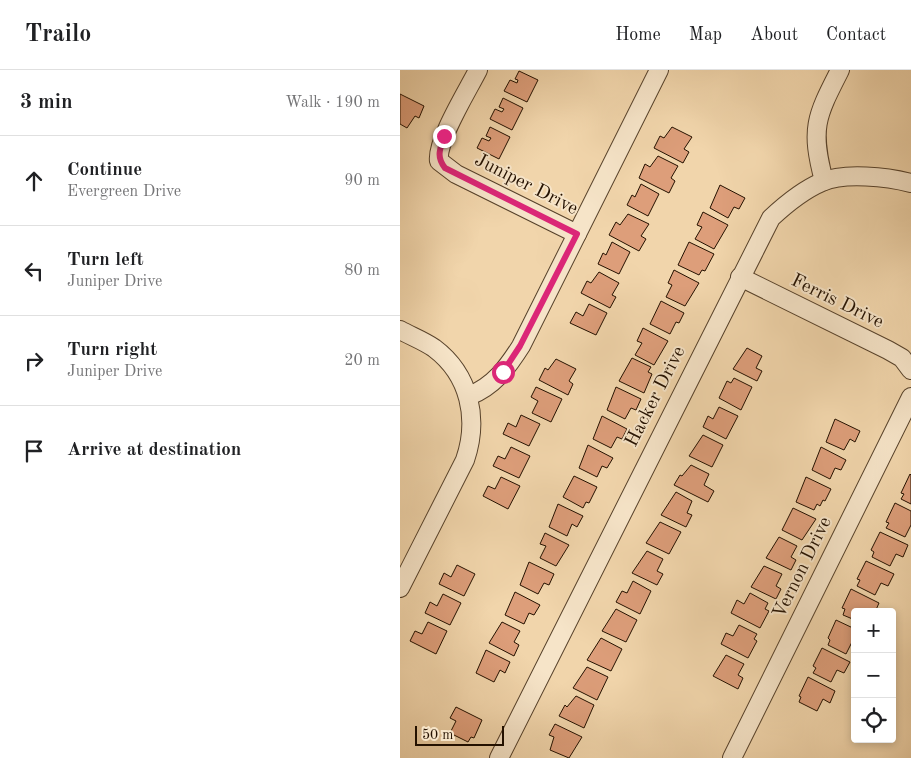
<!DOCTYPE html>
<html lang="en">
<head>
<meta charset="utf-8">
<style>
	:root { --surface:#fff; --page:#f6f6f6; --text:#202124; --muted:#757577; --line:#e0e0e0 }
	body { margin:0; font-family:"Old Standard TT",serif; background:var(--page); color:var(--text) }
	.controls { position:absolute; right:15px; bottom:15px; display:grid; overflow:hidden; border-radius:5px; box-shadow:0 2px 8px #0003 }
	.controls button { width:45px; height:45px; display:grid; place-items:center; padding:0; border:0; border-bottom:1px solid var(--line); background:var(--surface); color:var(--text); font:25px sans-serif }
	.scale { position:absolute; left:15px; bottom:12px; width:89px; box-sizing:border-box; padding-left:5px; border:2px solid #241100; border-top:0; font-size:14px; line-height:18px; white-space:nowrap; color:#241100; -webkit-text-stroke:4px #f6e4c8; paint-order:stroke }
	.stop { position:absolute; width:15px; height:15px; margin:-11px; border:4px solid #db2777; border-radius:50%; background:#fff }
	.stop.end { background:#db2777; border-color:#fff; box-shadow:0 1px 5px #0008 }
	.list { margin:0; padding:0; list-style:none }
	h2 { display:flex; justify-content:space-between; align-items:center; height:65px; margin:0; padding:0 20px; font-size:21px }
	h2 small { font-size:16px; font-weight:400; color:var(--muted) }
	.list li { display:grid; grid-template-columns:32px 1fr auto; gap:15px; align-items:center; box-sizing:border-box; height:90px; padding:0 20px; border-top:1px solid var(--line) }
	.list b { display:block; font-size:19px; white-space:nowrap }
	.list p { margin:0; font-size:16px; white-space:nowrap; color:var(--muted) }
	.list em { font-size:16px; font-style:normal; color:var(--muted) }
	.icon { flex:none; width:28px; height:28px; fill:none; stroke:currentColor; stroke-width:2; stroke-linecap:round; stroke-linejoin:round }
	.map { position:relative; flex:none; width:511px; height:688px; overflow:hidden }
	header { display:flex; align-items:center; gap:30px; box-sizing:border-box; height:70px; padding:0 25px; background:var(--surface); border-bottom:1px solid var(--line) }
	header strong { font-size:24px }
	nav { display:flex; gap:28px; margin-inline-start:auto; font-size:18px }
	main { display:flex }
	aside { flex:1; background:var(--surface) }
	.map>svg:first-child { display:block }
	.building { fill:#dd9e7a; stroke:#241100 }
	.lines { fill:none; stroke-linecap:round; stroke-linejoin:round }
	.minor-casing { stroke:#57422b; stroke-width:20 }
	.minor { stroke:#f6e4c8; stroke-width:18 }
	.route { stroke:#db2777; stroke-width:6 }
	.labels { text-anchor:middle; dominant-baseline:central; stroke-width:4; stroke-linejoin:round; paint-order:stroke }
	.street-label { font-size:19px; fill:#241100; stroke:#f6e4c8 }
</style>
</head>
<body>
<header>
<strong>Trailo</strong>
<nav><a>Home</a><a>Map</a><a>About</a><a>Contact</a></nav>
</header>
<main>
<aside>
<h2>3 min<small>Walk · 190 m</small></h2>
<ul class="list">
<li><svg class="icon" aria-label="ahead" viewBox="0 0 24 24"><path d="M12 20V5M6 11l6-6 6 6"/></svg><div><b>Continue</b><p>Evergreen Drive</p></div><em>90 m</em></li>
<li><svg class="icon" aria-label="left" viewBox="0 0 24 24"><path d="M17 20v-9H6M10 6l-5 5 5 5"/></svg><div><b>Turn left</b><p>Juniper Drive</p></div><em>80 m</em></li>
<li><svg class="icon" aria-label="right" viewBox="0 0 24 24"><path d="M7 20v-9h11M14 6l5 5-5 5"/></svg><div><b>Turn right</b><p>Juniper Drive</p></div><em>20 m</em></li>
<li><svg class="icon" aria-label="arrive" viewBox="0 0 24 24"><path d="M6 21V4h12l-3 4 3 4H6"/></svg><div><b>Arrive at destination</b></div></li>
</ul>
</aside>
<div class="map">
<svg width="511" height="688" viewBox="0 0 511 688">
	<rect width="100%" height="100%" fill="#f1d5ab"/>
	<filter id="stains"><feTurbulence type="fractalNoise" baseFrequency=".004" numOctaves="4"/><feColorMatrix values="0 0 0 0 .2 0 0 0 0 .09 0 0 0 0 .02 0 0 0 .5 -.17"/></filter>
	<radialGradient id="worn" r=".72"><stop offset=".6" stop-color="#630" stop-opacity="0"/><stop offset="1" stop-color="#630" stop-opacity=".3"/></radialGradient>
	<g class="building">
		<path d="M119 1 138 10 127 32 104 21 110 10 117 13 118 10 115 9Z"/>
		<path d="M0 24 24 36 19 48 15 46 7 58 0 54Z"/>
		<path d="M103 28 123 38 112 60 90 49 95 39 102 42 104 39 99 37Z"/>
		<path d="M90 57 110 67 99 89 77 78 82 68 89 71 91 68 86 66Z"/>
		<path d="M272 57 292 67 284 79 289 82 283 93 254 78 260 66 264 68Z"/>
		<path d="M258 86 278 96 271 108 275 111 269 123 239 108 245 94 250 97Z"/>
		<path d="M241 114 259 124 248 146 227 135 232 125 235 127Z"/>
		<path d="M320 115 345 128 339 139 334 137 328 148 310 138Z"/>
		<path d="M303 142 328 155 314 179 295 169 302 157 297 155Z"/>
		<path d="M228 144 249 154 241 166 246 169 239 181 209 165 216 152 220 155Z"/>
		<path d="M212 172 230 182 219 204 198 194 203 183 206 185Z"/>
		<path d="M289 172 314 184 305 201 302 200 299 205 278 195Z"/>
		<path d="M274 200 299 213 285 236 266 227 272 215 268 213Z"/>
		<path d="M199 202 219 213 212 225 216 227 210 238 181 223 187 211 191 213Z"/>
		<path d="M261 231 284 243 279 253 276 252 270 264 250 254Z"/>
		<path d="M189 234 207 243 196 265 170 253 176 242 183 246Z"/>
		<path d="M243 258 268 271 254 295 235 285 242 273 237 271Z"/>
		<path d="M347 278 362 286 356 298 362 301 357 311 333 299Z"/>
		<path d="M232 288 251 297 248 302 252 304 244 323 219 311Z"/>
		<path d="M156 289 176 299 169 311 173 314 168 325 139 310 145 298 148 300Z"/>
		<path d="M334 308 352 317 341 340 319 328 327 311 331 313Z"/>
		<path d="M136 317 162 329 151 352 132 343 138 331 131 327Z"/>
		<path d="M216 317 241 329 236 340 231 338 225 349 207 340Z"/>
		<path d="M319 337 338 346 326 369 303 357 308 346 313 349Z"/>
		<path d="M121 345 140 354 129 376 103 364 108 353 116 357Z"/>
		<path d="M202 346 227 359 222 369 217 367 211 378 193 369Z"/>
		<path d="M435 349 460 361 455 372 450 369 444 380 426 372Z"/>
		<path d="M303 365 323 375 312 397 289 386Z"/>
		<path d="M188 375 213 388 207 398 202 396 197 407 179 398Z"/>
		<path d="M111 377 130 386 119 408 93 396 98 386 105 389Z"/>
		<path d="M421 377 446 390 441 400 435 398 430 409 412 400Z"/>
		<path d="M291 395 309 404 304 415 314 421 308 432 274 415 280 405 282 406Z"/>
		<path d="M510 404 511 405V434L501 429 504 424 501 423Z"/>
		<path d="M174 406 197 417 189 433 186 432 183 438 163 427Z"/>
		<path d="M101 407 120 416 108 439 83 426 88 416 95 419Z"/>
		<path d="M406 407 431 419 425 431 423 430 420 436 417 434 414 440 396 432Z"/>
		<path d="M276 422 292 431 287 443 292 445 286 457 261 445Z"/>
		<path d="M495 433 511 441V455L505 467 486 458 489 453 486 452Z"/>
		<path d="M158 434 183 446 177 457 172 454 167 466 149 457Z"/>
		<path d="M393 438 416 449 402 470 382 460Z"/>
		<path d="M260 452 281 462 269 484 246 473Z"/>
		<path d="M480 462 508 475 503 487 496 484 490 496 472 487 474 482 471 480Z"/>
		<path d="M145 463 169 475 156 496 140 488 146 476 140 474Z"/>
		<path d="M379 467 397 476 391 487 396 490 391 500 366 488Z"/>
		<path d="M247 481 263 489 257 501 263 504 257 515 232 503Z"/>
		<path d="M466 491 494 504 488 516 481 513 475 525 457 516 460 510 457 509Z"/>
		<path d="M129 492 154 504 149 515 144 513 138 524 120 515Z"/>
		<path d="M57 495 75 504 64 526 39 514 44 503 51 507Z"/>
		<path d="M364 496 382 504 376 516 381 519 376 529 351 517Z"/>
		<path d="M233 511 251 521 240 544 216 532 222 521 227 523Z"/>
		<path d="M451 519 479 533 475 542H455V550L443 545 445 539 442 538Z"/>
		<path d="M115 522 140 535 134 545 129 543 124 554 105 545Z"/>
		<path d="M350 523 368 533 365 539 369 541 360 558 331 543 337 530 344 534Z"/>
		<path d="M43 524 61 533 50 555 25 543 30 532 37 536Z"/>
		<path d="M216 539 237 550 226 572 202 561Z"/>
		<path d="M436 550 455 559V573L452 572 446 584 428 575 430 570 428 568Z"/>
		<path d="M28 552 47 561 36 584 10 571 15 561 22 564Z"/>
		<path d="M102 552 120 561 114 572 119 575 114 586 89 573Z"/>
		<path d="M339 555 357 564 354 569 357 571 348 588 321 574 326 563 333 566Z"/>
		<path d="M201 568 222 579 211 601 187 590Z"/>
		<path d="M422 578 450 592 444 603 437 600 431 612 413 603 416 598 413 596Z"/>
		<path d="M86 580 110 592 105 603 100 600 94 612 76 603Z"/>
		<path d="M326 585 344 594 338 605 343 608 338 619 313 606Z"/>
		<path d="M187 597 208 607 197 630 173 618Z"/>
		<path d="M408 607 435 621 430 633 423 629 417 641 399 632 401 627 399 626Z"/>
		<path d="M176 626 194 635 184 658 159 646 165 635 167 637Z"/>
		<path d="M56 637 82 650 74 668 71 667 68 672 50 663 56 651 50 648Z"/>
		<path d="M155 654 182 667 169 688 150 680 154 667 149 665Z"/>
	</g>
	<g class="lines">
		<g class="minor-casing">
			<g id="minor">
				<path d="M78 0C68 20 36 71 39 91L56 104 177 164"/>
				<path d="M424 111C410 58 416 47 440 0"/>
				<path d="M340 207 488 280 502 288 511 300"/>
				<path d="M0 260C11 266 24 271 34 278 70 305 79 349 65 390L0 518"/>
				<path d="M69 326C94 316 107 298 121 276L259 0"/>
				<path d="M99 688 371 148C386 134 403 120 422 112 444 102 488 107 511 113"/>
				<path d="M332 688 511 327"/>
			</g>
		</g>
		<use href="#minor" class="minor"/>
	</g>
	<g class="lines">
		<path class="route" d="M44 66C40 79 36 87 45 98L177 164 120 276 103 302"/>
	</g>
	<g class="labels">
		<g class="street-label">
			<text transform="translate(126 115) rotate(27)">Juniper Drive</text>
			<text transform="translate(437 232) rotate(26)">Ferris Drive</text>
			<text transform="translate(256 327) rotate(-63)">Hacker Drive</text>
			<text transform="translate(403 498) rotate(-64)">Vernon Drive</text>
		</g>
	</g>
	<rect width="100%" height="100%" filter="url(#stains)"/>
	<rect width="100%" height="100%" fill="url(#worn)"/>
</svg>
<div class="controls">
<button>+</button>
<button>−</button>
<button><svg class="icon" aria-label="locate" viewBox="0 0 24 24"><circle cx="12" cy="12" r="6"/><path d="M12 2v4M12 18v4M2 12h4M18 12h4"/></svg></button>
</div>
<div class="scale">50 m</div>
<div class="stop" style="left:103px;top:302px"></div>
<div class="stop end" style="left:44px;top:66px"></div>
</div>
</main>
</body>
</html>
